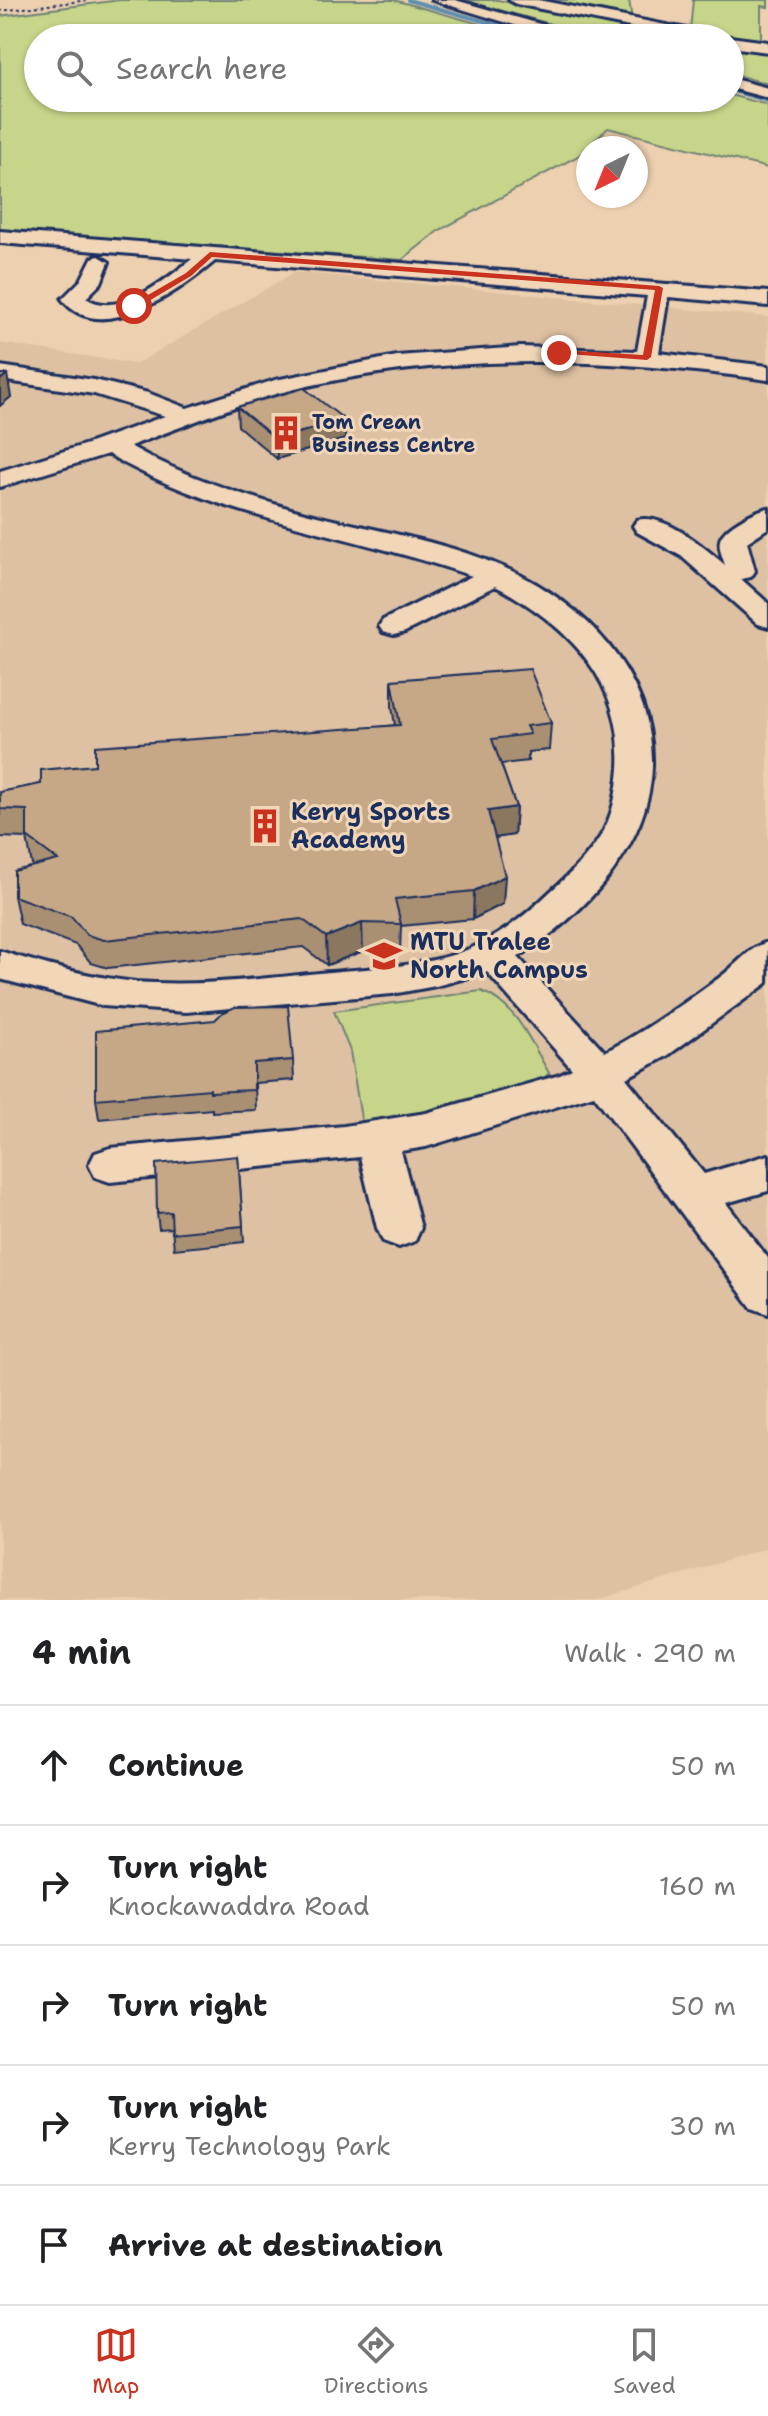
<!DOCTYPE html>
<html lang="en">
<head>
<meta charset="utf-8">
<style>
	:root { --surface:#fff; --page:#f2f2f2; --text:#202124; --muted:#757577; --line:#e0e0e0; --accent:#c8321e }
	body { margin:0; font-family:"Shantell Sans",sans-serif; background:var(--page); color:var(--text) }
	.compass { position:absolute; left:576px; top:136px; width:72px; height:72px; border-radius:50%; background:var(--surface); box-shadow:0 2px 6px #0004; rotate:223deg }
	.stop { position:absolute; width:24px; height:24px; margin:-18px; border:6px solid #c8321e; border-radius:50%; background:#fff }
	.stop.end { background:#c8321e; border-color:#fff; box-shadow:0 2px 8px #0008 }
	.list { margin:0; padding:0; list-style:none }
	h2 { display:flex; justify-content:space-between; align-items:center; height:104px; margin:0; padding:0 32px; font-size:34px }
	h2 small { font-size:26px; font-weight:400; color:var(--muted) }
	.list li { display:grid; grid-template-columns:52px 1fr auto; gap:24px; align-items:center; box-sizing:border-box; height:120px; padding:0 32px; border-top:2px solid var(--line) }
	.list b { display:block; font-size:30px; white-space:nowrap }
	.list p { margin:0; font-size:26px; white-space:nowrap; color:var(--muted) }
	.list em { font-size:26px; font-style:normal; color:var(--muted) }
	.icon { flex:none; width:44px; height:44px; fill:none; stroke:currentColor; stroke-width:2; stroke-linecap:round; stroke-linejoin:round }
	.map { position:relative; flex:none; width:768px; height:1600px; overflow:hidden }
	.search { position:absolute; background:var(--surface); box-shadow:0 2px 6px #0004; left:24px; right:24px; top:24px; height:88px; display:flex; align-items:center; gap:20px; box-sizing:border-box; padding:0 28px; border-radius:44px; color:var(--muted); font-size:30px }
	.sheet { height:704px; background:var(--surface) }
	nav { display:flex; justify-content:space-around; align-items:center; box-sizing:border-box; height:112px; border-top:2px solid var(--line); background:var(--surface); font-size:22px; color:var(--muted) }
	nav a { display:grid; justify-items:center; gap:4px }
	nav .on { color:var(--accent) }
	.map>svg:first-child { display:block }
	.built { fill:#ddc1a2 }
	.green { fill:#c6d589; stroke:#708274; stroke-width:2 }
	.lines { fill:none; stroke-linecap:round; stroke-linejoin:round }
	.stream { stroke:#5d8eb2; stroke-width:4 }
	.minor-casing { stroke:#1b2f5e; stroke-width:6 }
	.path { stroke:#1b2f5e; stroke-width:2; stroke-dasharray:3 3; stroke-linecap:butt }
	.minor { fill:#f1d6b8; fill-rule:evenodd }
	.wall { fill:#aa9073; stroke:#1b2f5e; stroke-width:2 }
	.shaded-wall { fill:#8b765e; stroke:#1b2f5e; stroke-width:2 }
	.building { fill:#c6a886; stroke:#1b2f5e; stroke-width:2 }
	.route { fill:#c8321e }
	.labels { text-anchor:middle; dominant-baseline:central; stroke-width:6; stroke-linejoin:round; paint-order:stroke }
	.far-poi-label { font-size:20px; font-weight:bold; fill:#1b2f5e; stroke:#f1d6b8; text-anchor:start }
	.poi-label { font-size:24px; font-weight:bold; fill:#1b2f5e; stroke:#f1d6b8; text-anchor:start }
</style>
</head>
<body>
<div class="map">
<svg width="768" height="1600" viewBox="0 0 768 1600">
	<rect width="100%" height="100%" fill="#ecd0af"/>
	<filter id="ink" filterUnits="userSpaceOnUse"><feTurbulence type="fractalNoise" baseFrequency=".0125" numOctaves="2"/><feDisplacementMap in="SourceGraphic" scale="16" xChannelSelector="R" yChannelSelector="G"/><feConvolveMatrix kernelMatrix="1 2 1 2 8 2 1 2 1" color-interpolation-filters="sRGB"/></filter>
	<g filter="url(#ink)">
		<path class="built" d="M295 272 768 317V1548L597 1600H0V343L136 364Z"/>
		<g class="green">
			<path d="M120 0H394L530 38H38V98H730V95L768 105V168L608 128 578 156 438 231 402 260 0 230V16Z"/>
			<path d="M464 0H498L684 38H601Z"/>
			<path d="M541 0H629L632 20 537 1Z"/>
			<path d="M693 0H768V7L761 6V42L690 31Z"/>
			<path d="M730 45 768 50V84L730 73Z"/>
			<path d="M481 991C517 1005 530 1041 549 1073L539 1084 363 1131 350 1051 334 1011Z"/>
		</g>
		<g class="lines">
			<g class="stream">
				<path d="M408 0 544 38"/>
				<path d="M730 90 768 101"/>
			</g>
			<g class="minor-casing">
				<g id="minor">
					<path d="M432 0H455L579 35 582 38H557Z"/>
					<path d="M509 0H538L707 33 715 38H684L516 4Z"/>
					<path d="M730 37 768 42V52L730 47V38H727Z"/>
					<path d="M730 78 768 88V98L730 88Z"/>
					<path d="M0 231 768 292V306L668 297 659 353 768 366V380C605 357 440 351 279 393 228 407 180 428 130 446 184 477 245 496 305 513 370 530 441 540 503 567 583 602 655 674 652 767 649 848 583 916 518 957L605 1052C645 1031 682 1005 719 978 736 966 749 947 768 942L767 983 667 1056 626 1078 704 1174 768 1155V1191L726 1203 768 1258V1314L752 1308 594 1095 426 1147 401 1151 421 1228 415 1241 399 1247 383 1241 377 1228 360 1157 110 1182 95 1177 89 1165 95 1153 110 1148 344 1126 426 1113 560 1075 572 1069 487 972 436 986 392 994 186 1012 103 1006 0 979V951C45 965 89 977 136 982 201 987 265 978 330 972 373 968 420 967 461 952 496 940 525 916 551 891 569 875 587 858 600 837 613 816 617 792 619 768 624 684 572 630 505 591L495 586 405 632 394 635 383 632 379 626 383 620 472 576C351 533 220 520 108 454L0 487V471L87 444 165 416 94 394 0 380V366L94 380 148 393 187 408 275 380 397 356 521 347 637 351 647 296 215 261C182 289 100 349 62 299L81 280 92 258 99 256 109 262 101 283 86 298C118 320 168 278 192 259L0 243Z"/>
					<path d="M768 508V528L747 542 755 571 751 577 741 579 768 603V627L758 624 681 556 637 532 633 526 637 520C665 513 705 548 725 565 723 558 718 548 720 540 724 526 755 511 768 508Z"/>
				</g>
			</g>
			<path class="path" d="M0 11 89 0"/>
			<use href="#minor" class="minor"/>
		</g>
		<g class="wall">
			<path d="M237 407 345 439 277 459 238 426Z"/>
			<path d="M392 680 551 723 549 750 528 752V761L501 764 516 807 514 835 495 838 503 904 473 919 401 926 400 952 363 951 327 965 303 947 108 968 91 963 76 945 20 924 14 896 34 866 32 865 27 838 0 837V792L41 784 95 765 395 725 392 707Z"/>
			<path d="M96 1031 293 1060 294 1080 255 1083 256 1110 212 1112V1109L99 1119 96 1099Z"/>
			<path d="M238 1156 244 1242 174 1249 172 1228 159 1229 157 1213Z"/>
		</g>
		<g class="shaded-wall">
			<path d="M7 374 11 397 0 406V380Z"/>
			<path d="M345 420V439L277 459 276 439Z"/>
			<path d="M516 807 514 835 487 839 488 811Z"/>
			<path d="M505 876 503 904 473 919 474 891Z"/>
			<path d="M362 923 363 951 327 965 326 937Z"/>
		</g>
		<g class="building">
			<path d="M0 374H7L0 380Z"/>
			<path d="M304 388 345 420 276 439 237 407Z"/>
			<path d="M530 669 551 723 526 726 530 734 492 739 516 807 488 811 505 876 474 891 395 899 401 924 362 923 326 937 302 919 104 940 87 935 72 917 14 896V871L58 860 27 837V810L0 809V792L41 784V770L95 765V746L400 725 392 680Z"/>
			<path d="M288 1006 293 1060 254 1063V1090L210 1092V1089L96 1099V1031L215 1020 222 1013 235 1007Z"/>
			<path d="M238 1156 243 1226 172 1233 171 1212 157 1213 156 1164Z"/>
		</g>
	</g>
	<path class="route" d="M210 252 659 286 663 288 651 357 647 360 555 353 559 350 643 355 655 290 212 257 191 276 137 308 129 306 186 273Z"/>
	<defs>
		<g id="building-bare" transform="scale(2.76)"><path d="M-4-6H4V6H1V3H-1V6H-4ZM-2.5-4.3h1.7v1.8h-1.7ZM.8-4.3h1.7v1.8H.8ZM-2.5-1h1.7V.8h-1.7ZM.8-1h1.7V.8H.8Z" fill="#c8321e" stroke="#f1d6b8" stroke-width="2.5" paint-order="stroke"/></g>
		<g id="university-bare" transform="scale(2.76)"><path d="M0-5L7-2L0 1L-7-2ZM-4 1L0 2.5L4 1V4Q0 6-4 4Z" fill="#c8321e" stroke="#f1d6b8" stroke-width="2.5" paint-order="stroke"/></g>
	</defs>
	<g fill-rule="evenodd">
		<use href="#building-bare" x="286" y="433"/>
		<use href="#building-bare" x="265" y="826"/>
		<use href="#university-bare" x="384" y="956"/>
	</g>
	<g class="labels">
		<g class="far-poi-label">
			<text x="312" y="422">Tom Crean<tspan x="312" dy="23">Business Centre</tspan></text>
		</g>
		<g class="poi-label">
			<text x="291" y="812">Kerry Sports<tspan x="291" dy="28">Academy</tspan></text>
			<text x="410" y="942">MTU Tralee<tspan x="410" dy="28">North Campus</tspan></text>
		</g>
	</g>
</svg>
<svg class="compass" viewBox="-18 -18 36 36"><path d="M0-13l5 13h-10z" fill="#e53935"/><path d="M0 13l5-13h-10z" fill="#757577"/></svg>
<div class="stop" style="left:134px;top:306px"></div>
<div class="stop end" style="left:559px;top:353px"></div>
<div class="search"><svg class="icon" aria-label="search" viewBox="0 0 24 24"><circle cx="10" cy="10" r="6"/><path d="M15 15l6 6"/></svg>Search here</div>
</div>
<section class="sheet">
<h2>4 min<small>Walk · 290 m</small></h2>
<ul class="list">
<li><svg class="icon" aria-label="ahead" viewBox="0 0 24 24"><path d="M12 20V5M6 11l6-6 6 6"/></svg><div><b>Continue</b></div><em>50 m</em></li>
<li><svg class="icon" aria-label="right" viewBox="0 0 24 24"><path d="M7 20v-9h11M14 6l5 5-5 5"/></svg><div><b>Turn right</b><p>Knockawaddra Road</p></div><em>160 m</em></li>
<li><svg class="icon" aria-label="right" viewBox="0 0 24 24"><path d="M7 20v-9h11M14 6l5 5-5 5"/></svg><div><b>Turn right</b></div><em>50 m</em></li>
<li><svg class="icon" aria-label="right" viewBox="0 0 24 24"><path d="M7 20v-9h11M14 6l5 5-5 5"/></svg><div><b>Turn right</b><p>Kerry Technology Park</p></div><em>30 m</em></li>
<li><svg class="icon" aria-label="arrive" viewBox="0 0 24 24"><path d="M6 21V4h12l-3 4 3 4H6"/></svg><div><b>Arrive at destination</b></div></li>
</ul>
</section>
<nav>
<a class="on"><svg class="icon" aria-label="map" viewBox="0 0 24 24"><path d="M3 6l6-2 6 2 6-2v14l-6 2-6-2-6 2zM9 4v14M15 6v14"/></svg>Map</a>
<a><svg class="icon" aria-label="directions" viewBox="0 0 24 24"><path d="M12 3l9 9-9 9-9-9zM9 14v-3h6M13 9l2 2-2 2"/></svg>Directions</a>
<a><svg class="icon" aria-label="saved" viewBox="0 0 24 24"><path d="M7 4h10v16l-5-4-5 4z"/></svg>Saved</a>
</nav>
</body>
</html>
